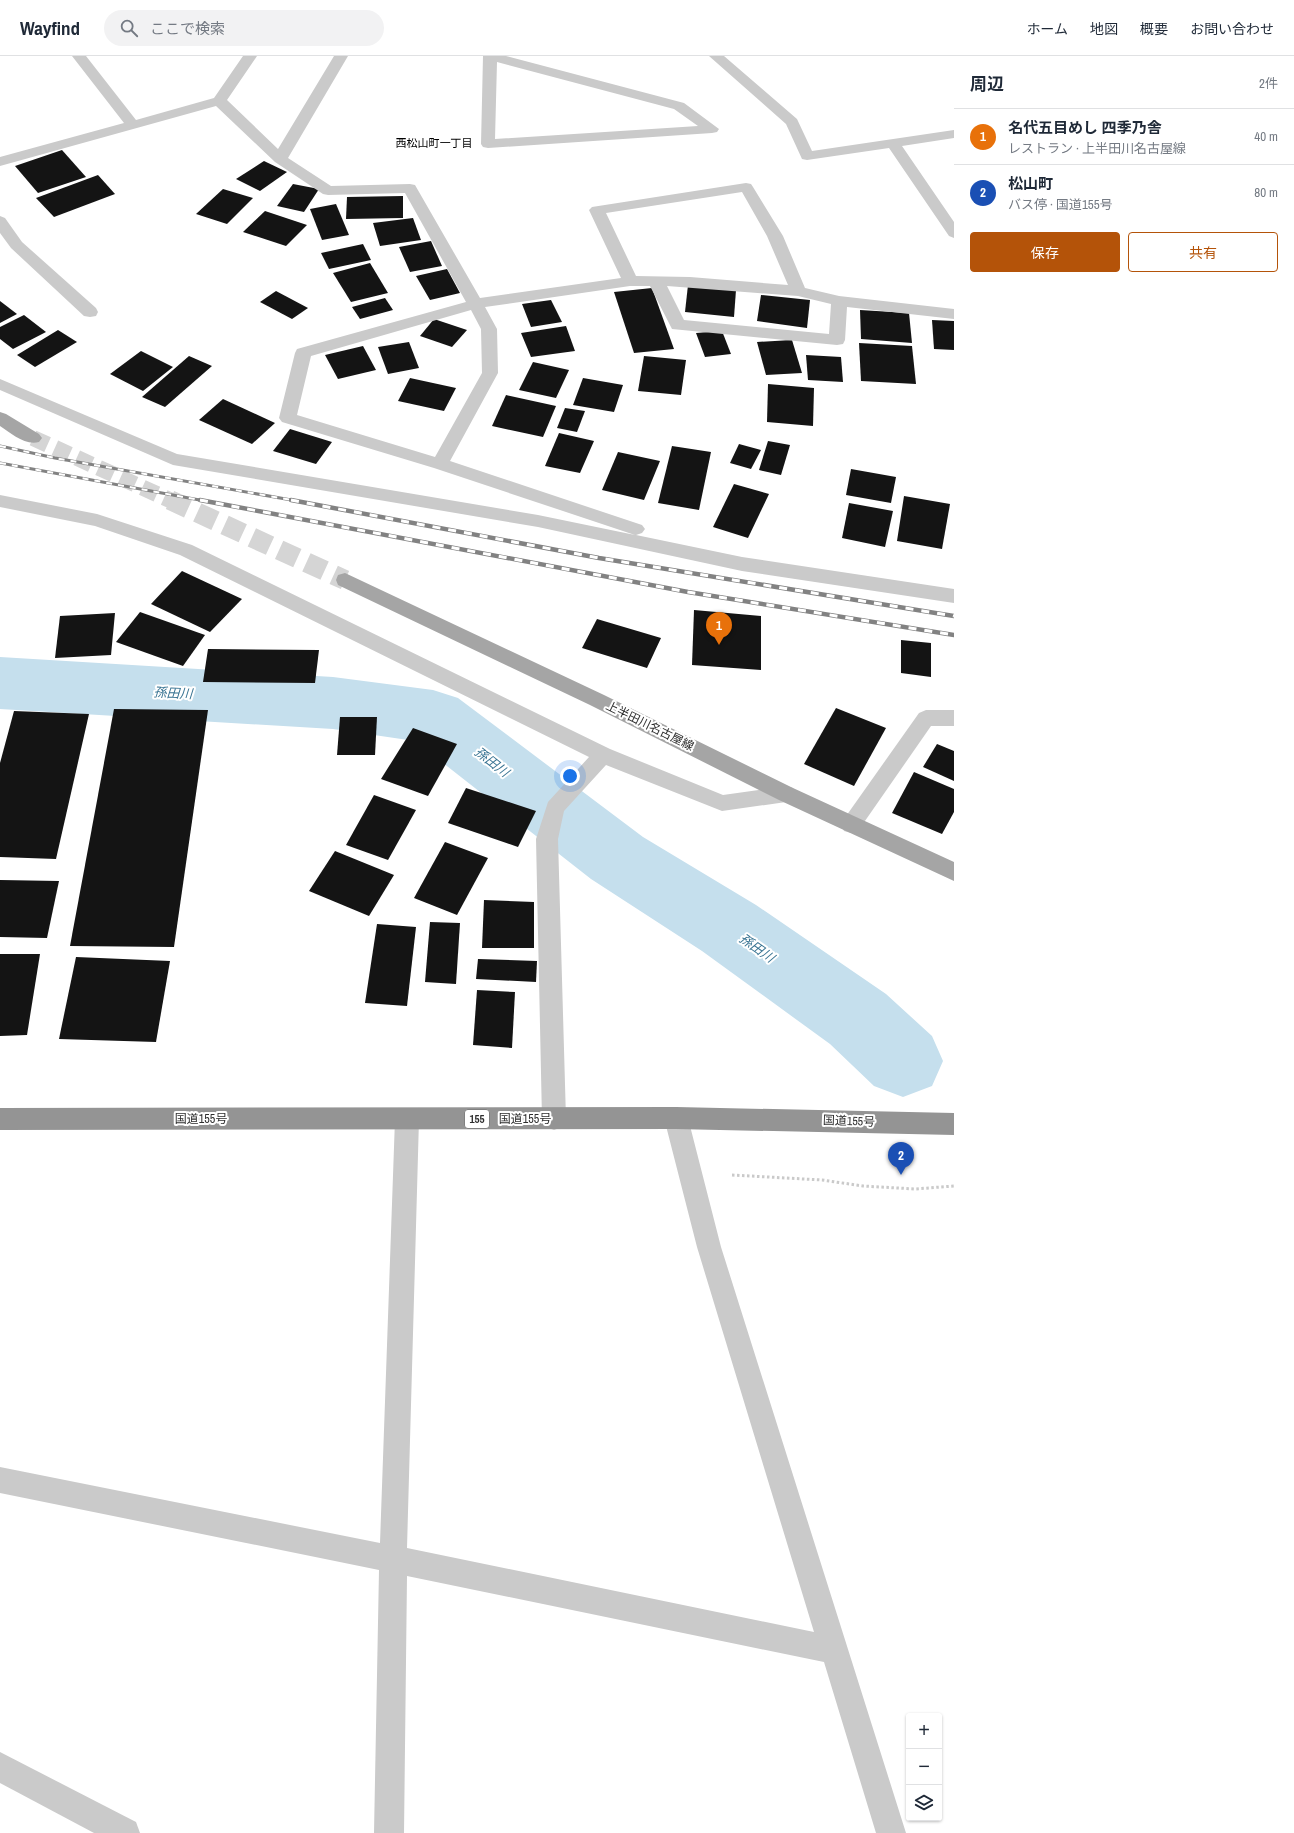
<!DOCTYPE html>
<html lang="ja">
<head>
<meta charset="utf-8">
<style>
	:root { --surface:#fff; --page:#f2f2f3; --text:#1f2937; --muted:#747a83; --line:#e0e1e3; --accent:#b45309 }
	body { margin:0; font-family:"Archivo Narrow","Noto Sans JP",sans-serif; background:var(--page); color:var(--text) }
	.controls { position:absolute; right:12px; bottom:12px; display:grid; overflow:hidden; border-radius:4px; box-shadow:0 1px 3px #0004 }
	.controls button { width:36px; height:36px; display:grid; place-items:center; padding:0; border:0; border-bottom:1px solid var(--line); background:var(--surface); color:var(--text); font:20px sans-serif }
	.you { position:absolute; left:570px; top:720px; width:14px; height:14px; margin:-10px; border:3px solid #fff; border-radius:50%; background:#1a73e8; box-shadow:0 0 0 6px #1a73e833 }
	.badge { display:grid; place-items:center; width:26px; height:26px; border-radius:50%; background:var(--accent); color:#fff; font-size:13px; font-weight:700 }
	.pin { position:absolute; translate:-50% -33px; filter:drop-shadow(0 1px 2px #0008) }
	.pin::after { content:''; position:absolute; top:21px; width:14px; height:12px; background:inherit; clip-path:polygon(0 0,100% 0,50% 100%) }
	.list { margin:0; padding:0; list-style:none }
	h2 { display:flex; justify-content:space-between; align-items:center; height:52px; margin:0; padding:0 16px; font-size:17px }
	h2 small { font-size:13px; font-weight:400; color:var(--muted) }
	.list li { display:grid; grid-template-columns:26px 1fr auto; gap:12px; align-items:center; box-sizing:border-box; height:56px; padding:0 16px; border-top:1px solid var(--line) }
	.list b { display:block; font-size:15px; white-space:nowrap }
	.list p { margin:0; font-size:13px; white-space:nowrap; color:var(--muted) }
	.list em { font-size:13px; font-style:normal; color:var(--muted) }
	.actions { display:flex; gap:8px; padding:12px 16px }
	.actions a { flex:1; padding:9px 0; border:1px solid var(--accent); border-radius:4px; text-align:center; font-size:14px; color:var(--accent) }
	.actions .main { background:var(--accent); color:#fff }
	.icon { flex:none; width:22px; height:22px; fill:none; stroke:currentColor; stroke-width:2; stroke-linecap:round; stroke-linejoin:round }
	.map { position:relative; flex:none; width:954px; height:1777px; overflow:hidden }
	header { display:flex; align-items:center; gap:24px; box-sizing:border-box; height:56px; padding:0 20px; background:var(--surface); border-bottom:1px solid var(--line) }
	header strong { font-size:19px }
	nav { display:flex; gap:22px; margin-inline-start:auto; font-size:14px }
	.search { width:280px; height:36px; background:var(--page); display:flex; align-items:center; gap:10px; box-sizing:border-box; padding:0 14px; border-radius:22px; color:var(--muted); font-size:15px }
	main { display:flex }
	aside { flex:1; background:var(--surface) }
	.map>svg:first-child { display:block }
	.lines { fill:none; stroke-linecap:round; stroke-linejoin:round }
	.river { fill:#c5dfed; fill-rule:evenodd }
	.building { fill:#141414 }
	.major-tunnel-far1 { stroke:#d5d5d5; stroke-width:16; stroke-dasharray:16 8; stroke-linecap:butt }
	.major-tunnel { stroke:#d5d5d5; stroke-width:20; stroke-dasharray:20 10; stroke-linecap:butt }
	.path { stroke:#cacaca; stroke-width:3; stroke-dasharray:2.5 2.5; stroke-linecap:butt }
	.minor { fill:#cacaca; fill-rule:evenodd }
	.major { fill:#a5a5a5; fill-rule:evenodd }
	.highway { fill:#949494; fill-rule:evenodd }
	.rail-far1-casing { stroke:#828282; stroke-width:3 }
	.rail-casing { stroke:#828282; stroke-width:4.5 }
	.rail-far1 { stroke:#fff; stroke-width:2; stroke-dasharray:6; stroke-linecap:butt }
	.rail { stroke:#fff; stroke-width:3; stroke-dasharray:8; stroke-linecap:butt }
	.labels { text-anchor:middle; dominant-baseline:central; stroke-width:4; stroke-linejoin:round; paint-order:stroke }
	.far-neighbourhood-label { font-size:11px; fill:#000; stroke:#fff }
	.shield { fill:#fff; stroke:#6c6c6c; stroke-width:1 }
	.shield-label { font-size:11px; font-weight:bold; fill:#2d2d2d }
	.street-label { font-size:12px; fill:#2d2d2d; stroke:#fff }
	.water-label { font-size:13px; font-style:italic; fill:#387392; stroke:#fff }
</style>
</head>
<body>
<header>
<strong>Wayfind</strong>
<div class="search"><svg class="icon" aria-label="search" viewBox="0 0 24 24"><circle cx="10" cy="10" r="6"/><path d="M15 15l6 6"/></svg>ここで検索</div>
<nav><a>ホーム</a><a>地図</a><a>概要</a><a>お問い合わせ</a></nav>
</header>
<main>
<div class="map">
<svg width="954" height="1777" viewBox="0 0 954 1777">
	<rect width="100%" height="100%" fill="#fff"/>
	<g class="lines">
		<path class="river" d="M0 601 333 621 433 634 458 642 643 781 756 849 886 938 932 980 943 1005 932 1030 903 1041 874 1030 830 988 702 895 591 823 415 685 333 673 0 653Z"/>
	</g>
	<g class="building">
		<path d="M62 94 86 121 38 137 15 110Z"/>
		<path d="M264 105 287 116 260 135 236 123Z"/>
		<path d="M98 119 115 138 54 161 36 142Z"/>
		<path d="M293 128 319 133 304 156 277 150Z"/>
		<path d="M223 133 253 142 227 168 196 158Z"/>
		<path d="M403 140V162L346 163 347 141Z"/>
		<path d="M336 148 349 179 322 184 310 153Z"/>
		<path d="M265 155 307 169 286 190 243 176Z"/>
		<path d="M413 162 421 184 380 190 373 167Z"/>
		<path d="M431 185 442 210 410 216 399 191Z"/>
		<path d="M363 188 371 204 329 213 321 197Z"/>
		<path d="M370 207 388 237 351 246 333 217Z"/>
		<path d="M447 213 460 237 430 244 416 220Z"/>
		<path d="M688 229 736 234 734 261 685 256Z"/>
		<path d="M652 232 674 293 634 297 614 236Z"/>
		<path d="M276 235 308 252 292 263 260 246Z"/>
		<path d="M761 239 810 244 807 272 757 265Z"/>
		<path d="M385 242 393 254 360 263 352 251Z"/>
		<path d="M551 244 562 266 531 271 522 248Z"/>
		<path d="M0 245 17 258 0 267Z"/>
		<path d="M860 254 909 257 912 287 861 283Z"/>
		<path d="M24 259 46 276 13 293 0 283V271Z"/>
		<path d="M434 263 467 274 452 291 420 280Z"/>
		<path d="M932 264 954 265V294L934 293Z"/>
		<path d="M566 270 575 295 531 301 521 277Z"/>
		<path d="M58 274 77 286 35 311 17 299Z"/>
		<path d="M722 275 731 298 705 301 696 277Z"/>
		<path d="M792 284 802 317 766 319 757 286Z"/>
		<path d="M409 286 419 312 388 318 378 291Z"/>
		<path d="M859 287 912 290 916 328 861 325Z"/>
		<path d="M363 290 376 314 338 323 325 299Z"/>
		<path d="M141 295 173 311 143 335 110 318Z"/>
		<path d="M806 299 841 301 843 326 808 324Z"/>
		<path d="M189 300 212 310 165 351 142 341Z"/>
		<path d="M644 300 686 304 681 339 638 335Z"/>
		<path d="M533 306 569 314 556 342 519 334Z"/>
		<path d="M410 322 456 332 444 355 398 345Z"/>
		<path d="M583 322 623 329 614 356 573 349Z"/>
		<path d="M768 328 814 332 813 370 767 366Z"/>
		<path d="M506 339 556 350 543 381 492 370Z"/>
		<path d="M223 343 275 367 252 388 199 364Z"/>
		<path d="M565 352 585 355 577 376 557 372Z"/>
		<path d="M290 373 332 386 316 408 273 395Z"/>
		<path d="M559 377 594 385 580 417 545 410Z"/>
		<path d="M768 385 790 389 781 419 759 414Z"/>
		<path d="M739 388 761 394 751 413 730 407Z"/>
		<path d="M672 390 711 396 699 454 658 447Z"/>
		<path d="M618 396 660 405 644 444 602 434Z"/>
		<path d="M851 413 896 421 891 447 846 439Z"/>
		<path d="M734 428 769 438 748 482 713 471Z"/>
		<path d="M904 440 950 448 942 493 897 485Z"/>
		<path d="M849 447 893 455 885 491 842 482Z"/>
		<path d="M182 515 242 543 210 576 151 548Z"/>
		<path d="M694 554 761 560V614L692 609Z"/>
		<path d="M140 556 205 579 183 610 116 586Z"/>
		<path d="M115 557 111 599 55 602 60 560Z"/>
		<path d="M597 563 661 582 647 612 582 592Z"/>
		<path d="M901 584 931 587V621L901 617Z"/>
		<path d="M208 593 319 594 315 627 203 626Z"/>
		<path d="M836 652 886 672 854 730 804 708Z"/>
		<path d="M114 653 208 654 174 891 70 890Z"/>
		<path d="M14 655 89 658 56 803 0 801V707Z"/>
		<path d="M340 661H377L375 699H337Z"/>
		<path d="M413 672 457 688 428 740 381 723Z"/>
		<path d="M937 688 954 695V725L923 711Z"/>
		<path d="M914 716 954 733V756L942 778 892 757Z"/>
		<path d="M466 732 536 755 518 791 448 767Z"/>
		<path d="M374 739 416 754 388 804 346 789Z"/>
		<path d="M445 786 488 802 457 859 414 842Z"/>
		<path d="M335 795 394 819 369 860 309 835Z"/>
		<path d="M0 824 59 825 47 882 0 881Z"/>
		<path d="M484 844 534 846V892H482Z"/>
		<path d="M430 866 460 867 456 928 425 926Z"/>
		<path d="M377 868 416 871 407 950 365 947Z"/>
		<path d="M0 898H40L27 979 0 980Z"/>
		<path d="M76 901 170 905 156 986 59 983Z"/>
		<path d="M478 903 537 905 536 926 476 923Z"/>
		<path d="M477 934 515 936 512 992 473 989Z"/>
	</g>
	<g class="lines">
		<path class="major-tunnel-far1" d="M33 382 172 445"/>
		<path class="major-tunnel" d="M170 444 345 524"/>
		<path class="path" d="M732 1119 822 1124 863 1130 915 1133 954 1130"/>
		<g class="minor">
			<path d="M72 0H86L136 64 214 42 243 0H257L227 44 278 93 334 0H348L288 102 331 130 410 128 415 129 480 242 621 222 589 154 592 151 746 127 751 128 753 131 783 180 805 232 839 240 954 253V263L847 251 845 284 843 288 837 289 672 273 650 230H630L485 251 497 273 498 317 450 405 642 469 645 473 642 477 636 479 742 501 954 533V547L742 515 538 471 173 409 0 334V323L177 398 538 459 635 479 434 412 282 366 279 362 295 297 297 293 466 246 405 137 328 139 323 138 275 106 216 50 0 110V101L124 67ZM742 136 767 180 788 229 690 221 636 220 606 157ZM667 230 798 240 831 248 829 278 684 264ZM471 254 481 273 482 317 435 401 297 359 311 300Z"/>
			<path d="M483 0H506L684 47 719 73 717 76 712 77 488 92 483 91 481 88ZM497 6 674 53 698 70 495 83Z"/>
			<path d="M709 0H724L797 63 812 95 954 74V82L902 90 954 166V182L949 180 889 92 807 104 802 103 786 68Z"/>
			<path d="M0 160 5 162 22 186 96 252 98 256 96 260 90 261 84 260 11 192 0 177Z"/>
			<path d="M0 439 97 458 192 489 610 693 723 739 786 730 793 732 796 738 793 744 786 746 722 755 606 709 564 755 558 783 566 1063 562 1071 554 1074 546 1071 542 1063 536 783 548 746 589 701 180 499 95 470 0 451Z"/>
			<path d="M926 654H954V670H931L858 775 851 777 844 775 841 769 844 763 919 657Z"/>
			<path d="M676 1051 684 1054 688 1062 721 1191 906 1777H876L824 1606 407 1520 404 1777H374L379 1514 0 1437V1411L380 1487 395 1063 399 1055 407 1052 415 1055 419 1063 407 1492 814 1576 697 1191 664 1062 668 1054Z"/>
			<path d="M0 1696 136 1766 140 1777H94L0 1727Z"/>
		</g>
		<g class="major">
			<path d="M0 356 6 358 39 378 42 382 39 386C25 390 11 377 0 370Z"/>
			<path d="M345 517 604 639 793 732 954 806V825L779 744 590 649 338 529 336 524 338 519Z"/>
		</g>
		<path class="highway" d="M676 1051 954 1057V1079L676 1073 0 1074V1052Z"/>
		<g class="rail-far1-casing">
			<g id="rail-far1">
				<path d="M0 390 55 402 297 445"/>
				<path d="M0 407 205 445"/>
			</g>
		</g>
		<g class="rail-casing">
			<g id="rail">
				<path d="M200 444 688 536 954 579"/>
				<path d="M291 444 599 502 954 560"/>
			</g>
		</g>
		<use href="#rail-far1" class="rail-far1"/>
		<use href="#rail" class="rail"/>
	</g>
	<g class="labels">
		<g class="far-neighbourhood-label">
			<text x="434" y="87">西松山町一丁目</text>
		</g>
		<rect class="shield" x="465" y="1054" width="24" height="18" rx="3"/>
		<g class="shield-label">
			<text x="477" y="1063">155</text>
		</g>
		<g class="street-label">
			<text transform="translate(650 670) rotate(26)">上半田川名古屋線</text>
			<text x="201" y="1063">国道155号</text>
			<text x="525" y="1063">国道155号</text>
			<text transform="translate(849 1065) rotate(2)">国道155号</text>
		</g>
		<g class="water-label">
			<text transform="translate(173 637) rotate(3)">孫田川</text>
			<text transform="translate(492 706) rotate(38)">孫田川</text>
			<text transform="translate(757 892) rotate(35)">孫田川</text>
		</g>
	</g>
</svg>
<div class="controls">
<button>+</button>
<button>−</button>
<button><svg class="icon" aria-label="layers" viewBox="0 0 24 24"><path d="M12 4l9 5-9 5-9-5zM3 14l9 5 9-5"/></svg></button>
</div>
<div class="you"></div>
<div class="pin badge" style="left:719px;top:589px;background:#e8710a">1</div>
<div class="pin badge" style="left:901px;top:1119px;background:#1a4fb4">2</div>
</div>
<aside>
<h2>周辺<small>2件</small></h2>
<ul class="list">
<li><span class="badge" style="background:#e8710a">1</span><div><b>名代五目めし 四季乃舎</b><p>レストラン · 上半田川名古屋線</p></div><em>40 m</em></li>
<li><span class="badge" style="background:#1a4fb4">2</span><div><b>松山町</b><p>バス停 · 国道155号</p></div><em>80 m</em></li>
</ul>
<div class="actions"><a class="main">保存</a><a>共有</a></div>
</aside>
</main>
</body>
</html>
